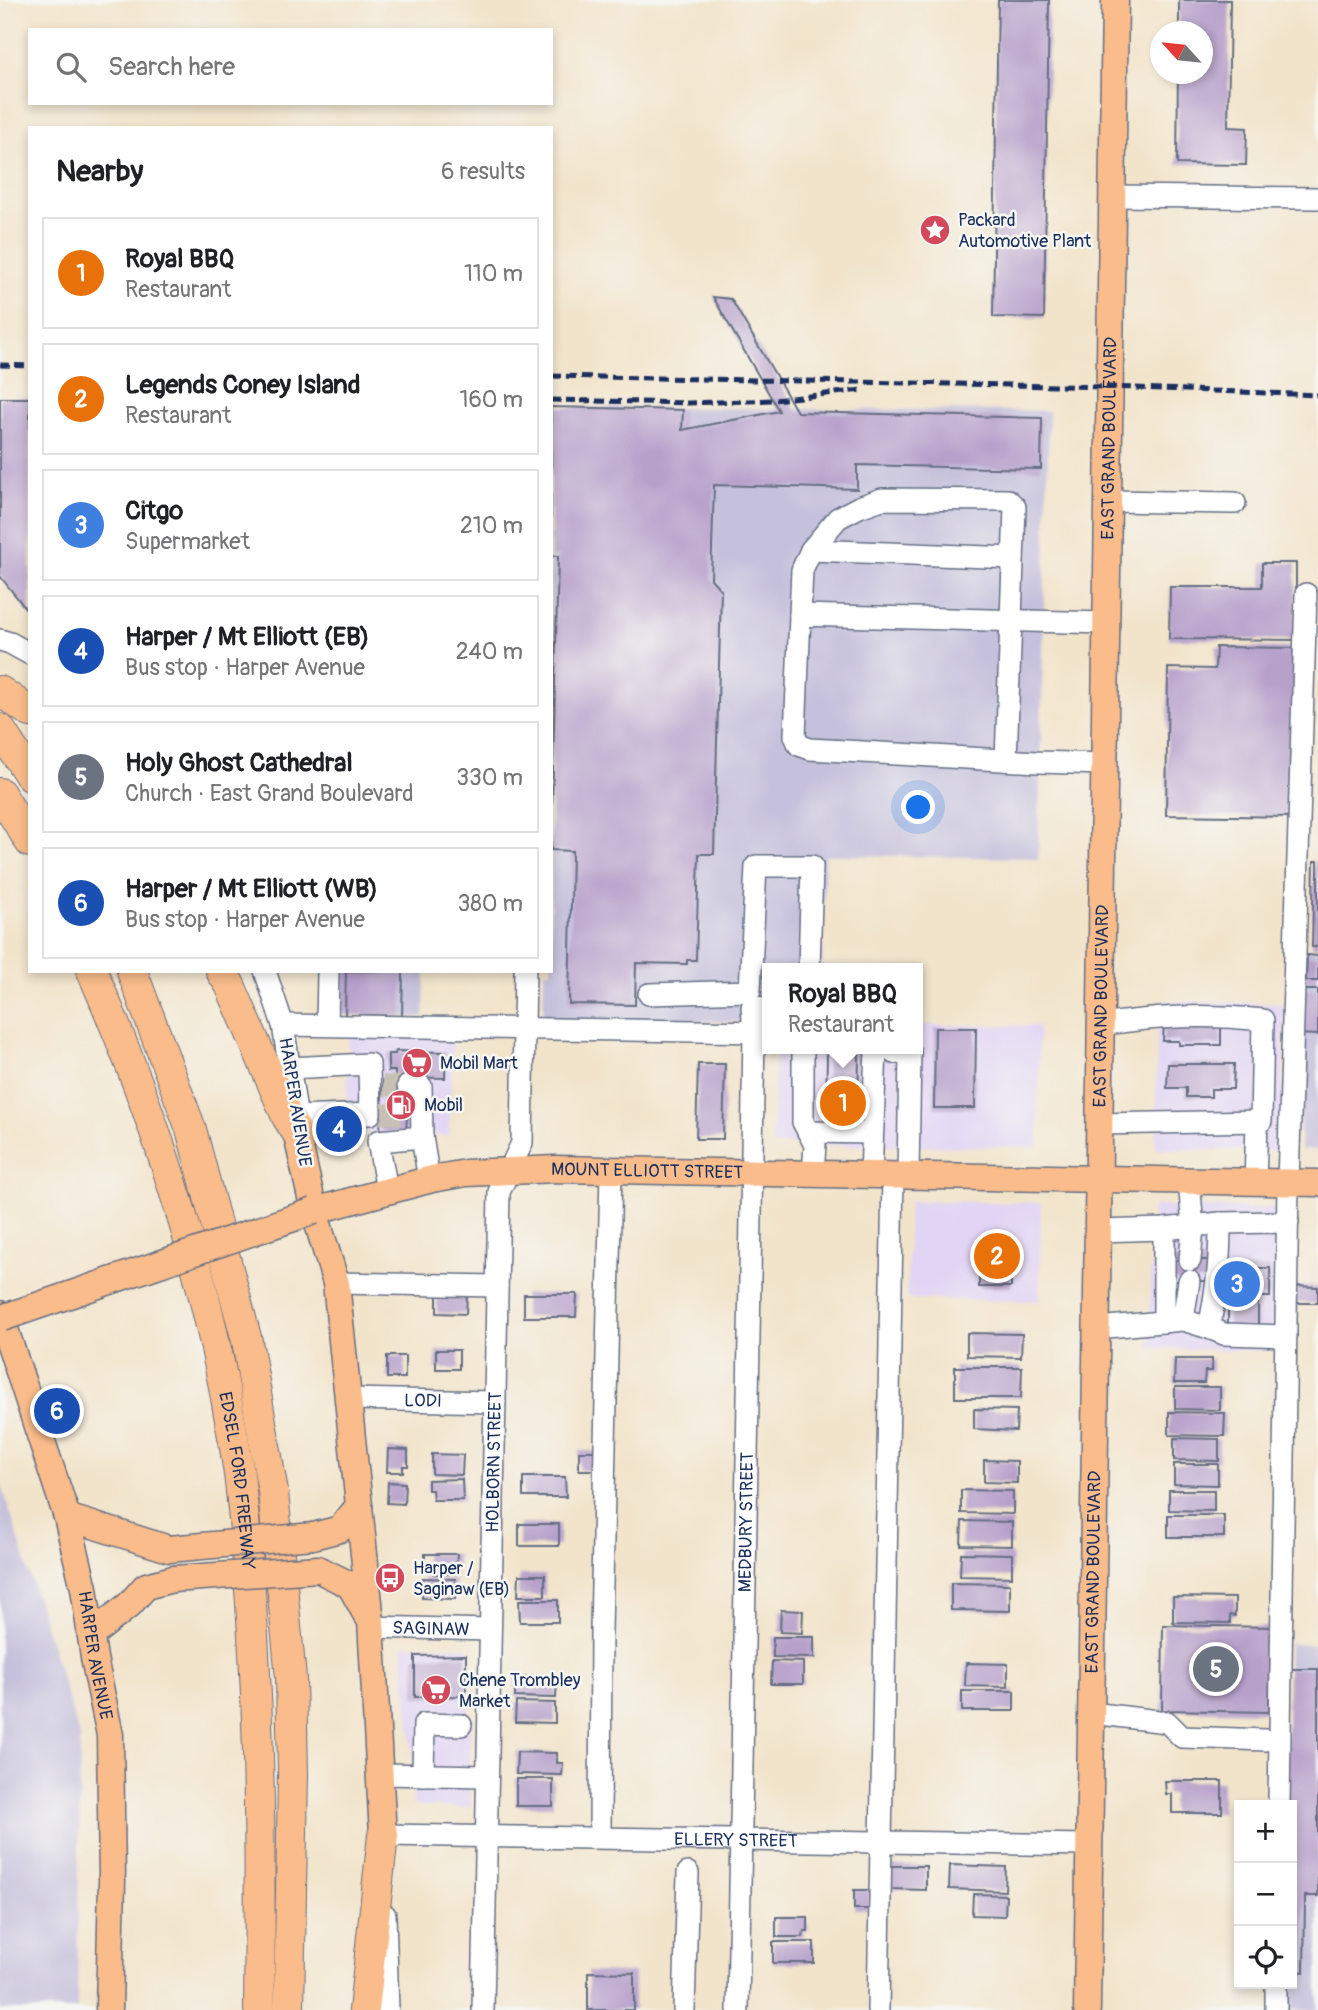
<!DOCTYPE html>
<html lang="en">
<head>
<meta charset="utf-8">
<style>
	:root { --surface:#fff; --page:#f6f6f6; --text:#202124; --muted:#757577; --line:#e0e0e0; --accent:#db2777 }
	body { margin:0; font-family:Pangolin,sans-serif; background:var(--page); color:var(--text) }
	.controls { position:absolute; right:21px; bottom:21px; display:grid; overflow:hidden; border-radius:0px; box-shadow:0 4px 10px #0003 }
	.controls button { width:63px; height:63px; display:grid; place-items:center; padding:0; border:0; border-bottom:2px solid var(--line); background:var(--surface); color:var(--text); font:35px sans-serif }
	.compass { position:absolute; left:1150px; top:21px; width:63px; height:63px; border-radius:50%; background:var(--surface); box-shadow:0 4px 10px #0003; rotate:297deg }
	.you { position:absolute; left:919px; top:808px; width:24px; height:24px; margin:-18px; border:5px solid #fff; border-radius:50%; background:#1a73e8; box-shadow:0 0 0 10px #1a73e833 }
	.badge { display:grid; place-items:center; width:46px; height:46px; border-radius:50%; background:var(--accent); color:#fff; font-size:23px; font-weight:700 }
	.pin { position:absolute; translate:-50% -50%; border:4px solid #fff; box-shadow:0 2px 7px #0006 }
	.popup { position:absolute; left:762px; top:963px; width:161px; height:91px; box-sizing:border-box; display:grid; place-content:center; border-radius:0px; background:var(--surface); filter:drop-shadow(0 2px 5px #0005); font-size:23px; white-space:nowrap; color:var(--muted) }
	.popup b { font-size:26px; color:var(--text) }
	.popup::after { content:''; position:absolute; left:50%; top:100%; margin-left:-14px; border:14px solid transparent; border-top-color:var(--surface) }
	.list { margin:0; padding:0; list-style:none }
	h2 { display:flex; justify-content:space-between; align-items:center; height:91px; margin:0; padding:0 28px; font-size:30px }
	h2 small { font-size:23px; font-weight:400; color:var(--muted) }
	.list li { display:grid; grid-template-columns:46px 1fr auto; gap:21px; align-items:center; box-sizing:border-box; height:112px; margin:0 14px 14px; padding:0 14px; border:2px solid var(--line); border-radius:0px }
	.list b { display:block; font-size:26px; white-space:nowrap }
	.list p { margin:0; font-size:23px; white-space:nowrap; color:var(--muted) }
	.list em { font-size:23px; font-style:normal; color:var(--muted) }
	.icon { flex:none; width:38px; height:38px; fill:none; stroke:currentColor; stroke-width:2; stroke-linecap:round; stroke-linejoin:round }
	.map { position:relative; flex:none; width:1318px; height:2010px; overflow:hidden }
	.search { position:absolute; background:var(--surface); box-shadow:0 4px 10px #0003; left:28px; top:28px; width:525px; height:77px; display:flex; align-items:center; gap:18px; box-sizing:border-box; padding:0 24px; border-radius:0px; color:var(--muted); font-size:26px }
	.panel { position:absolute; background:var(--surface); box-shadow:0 4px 10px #0003; left:28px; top:126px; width:525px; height:847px; border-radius:0px }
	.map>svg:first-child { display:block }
	.built { fill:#e1d4f4 }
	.industrial { fill:#c5c0db }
	.building { fill:#b7a1cb }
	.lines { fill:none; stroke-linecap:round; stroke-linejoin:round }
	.minor-tunnel { stroke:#c7c0b5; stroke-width:21; stroke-dasharray:21 10; stroke-linecap:butt }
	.minor-casing { stroke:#666e84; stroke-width:24 }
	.major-casing { stroke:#666e84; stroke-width:29 }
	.highway-casing { stroke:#666e84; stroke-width:32 }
	.minor { stroke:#fff; stroke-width:21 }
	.major { stroke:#f9bc8a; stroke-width:26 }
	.highway { stroke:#f9bc8a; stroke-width:30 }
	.rail { stroke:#1b2f5e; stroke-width:5; stroke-dasharray:10 5; stroke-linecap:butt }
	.major-bridge-casing { stroke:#666e84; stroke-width:29; stroke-linecap:butt }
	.major-bridge { stroke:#f9bc8a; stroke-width:26 }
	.labels { text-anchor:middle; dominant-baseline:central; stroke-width:5; stroke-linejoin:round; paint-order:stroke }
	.poi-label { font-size:18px; fill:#1b2f5e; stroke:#f6f6f2; text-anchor:start }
	.street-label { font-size:18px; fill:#1b2f5e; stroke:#f6f6f2 }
</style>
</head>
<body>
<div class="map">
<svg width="1318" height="2010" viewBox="0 0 1318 2010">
	<rect width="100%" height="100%" fill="#f6f6f2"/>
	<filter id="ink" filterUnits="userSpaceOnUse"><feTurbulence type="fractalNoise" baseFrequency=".0143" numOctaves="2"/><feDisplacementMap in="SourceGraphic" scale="14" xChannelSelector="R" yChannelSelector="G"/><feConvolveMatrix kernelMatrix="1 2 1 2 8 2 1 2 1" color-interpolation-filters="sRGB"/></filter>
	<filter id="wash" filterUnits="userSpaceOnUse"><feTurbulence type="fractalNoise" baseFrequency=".00686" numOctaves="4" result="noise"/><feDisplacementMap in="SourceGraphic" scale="28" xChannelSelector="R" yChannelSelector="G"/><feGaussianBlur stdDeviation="1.57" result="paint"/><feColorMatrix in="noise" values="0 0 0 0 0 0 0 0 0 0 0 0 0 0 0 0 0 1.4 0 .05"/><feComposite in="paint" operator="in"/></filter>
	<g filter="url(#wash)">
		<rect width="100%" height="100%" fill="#f2e4cb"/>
		<g class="built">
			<path d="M1157 1001 1284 1004 1282 1151 1156 1149Z"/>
			<path d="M918 1025 1039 1026 1038 1147 772 1145 775 1049H918Z"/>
			<path d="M349 1033 453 1036 449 1136 346 1132Z"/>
			<path d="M909 1201 1041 1203 1039 1301 907 1299Z"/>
			<path d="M1153 1206 1276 1209 1271 1351 1149 1348Z"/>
			<path d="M402 1645 469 1647 470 1808 413 1806V1755Z"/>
		</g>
		<g class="industrial">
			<path d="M551 407 1049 411 1038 860 1031 858 825 855 822 968H768V1022L543 1020 544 971H551Z"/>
			<path d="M1303 950H1318V1150L1300 1149Z"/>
			<path d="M341 971H425L424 1017 340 1015Z"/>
			<path d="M0 1479 80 1738 77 2010H0Z"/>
			<path d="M1289 1644 1318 1645V2010H1281L1282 1984H1292V1805H1286Z"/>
		</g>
		<g id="blocks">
			<g class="building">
				<path d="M998 0H1049L1044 318 993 317Z"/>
				<path d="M1179 0H1230L1228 127 1247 128 1246 165 1177 164 1178 74H1202V32H1179Z"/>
				<path d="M713 297 731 299 797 412 1042 418 1041 469 857 465V489L714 485 711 579 721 590 714 854H699L696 960H687V964L636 963 635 1005 569 1004 572 851 551 850 558 556H551V407L683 410 682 430 779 411Z"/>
				<path d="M0 398H30V614L0 576Z"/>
				<path d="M1262 563H1296V640L1169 639 1170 587H1262Z"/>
				<path d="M1216 647 1295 648 1293 817 1166 815 1168 668 1215 669Z"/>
				<path d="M1314 861H1318V947H1312Z"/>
				<path d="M1307 955 1318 956V981H1306Z"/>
				<path d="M346 971H403L402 1016 345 1015Z"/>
				<path d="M1298 990H1318V1035L1297 1034Z"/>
				<path d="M1164 1022H1221V1045H1179V1041H1163Z"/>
				<path d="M935 1028H976L975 1108H934Z"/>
				<path d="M396 1051 446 1052 445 1078 395 1077V1071H388V1054H395Z"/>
				<path d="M827 1052H859L858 1121H826Z"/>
				<path d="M698 1064H725L723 1139H696Z"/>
				<path d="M1168 1064H1234L1233 1089H1211V1097H1186V1088H1167Z"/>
				<path d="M383 1080 409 1081 406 1133 380 1131Z"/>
				<rect x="979" y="1241" width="32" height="46"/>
				<rect x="1173" y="1260" width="43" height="21"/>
				<path d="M1228 1268H1270V1297H1258V1327H1228Z"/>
				<path d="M1293 1286 1318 1287V1303H1293Z"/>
				<path d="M437 1293 467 1294 466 1314 437 1313Z"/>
				<path d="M524 1294H577L576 1317H524Z"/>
				<path d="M967 1333 1022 1334 1021 1357 967 1356Z"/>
				<rect x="436" y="1350" width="23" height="19"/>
				<rect x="387" y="1356" width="18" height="22"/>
				<path d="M1175 1359H1212V1371H1205L1204 1383H1174Z"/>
				<path d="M955 1367H1022L1021 1398H955Z"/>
				<path d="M1175 1387H1220V1410L1175 1409Z"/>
				<path d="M974 1409 1017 1410 1016 1431 974 1429Z"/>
				<path d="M1169 1412 1225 1413 1224 1436 1169 1435Z"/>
				<path d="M1174 1438 1219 1439V1461L1174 1460Z"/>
				<path d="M388 1449 408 1450V1466H403V1472H387Z"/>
				<rect x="579" y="1451" width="20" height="19"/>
				<path d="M432 1454 463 1455 462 1475 432 1474Z"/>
				<path d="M984 1460 1017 1461V1483L984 1482Z"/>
				<path d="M1174 1464H1218V1485L1174 1484Z"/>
				<path d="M523 1477H565L566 1497H523Z"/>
				<path d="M462 1479 463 1500H433L432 1490H428V1480Z"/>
				<path d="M388 1482 405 1483 404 1504 387 1503Z"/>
				<path d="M961 1490 1013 1491V1514L961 1513Z"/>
				<path d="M1169 1490H1214V1511L1169 1510Z"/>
				<rect x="1168" y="1515" width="56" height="22"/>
				<path d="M962 1521 1012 1522V1546L961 1545Z"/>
				<rect x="519" y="1524" width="40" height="22"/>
				<path d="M961 1553 1012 1554V1577L960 1576Z"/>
				<path d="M425 1554H457L456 1574H434L435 1566H425Z"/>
				<path d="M519 1575H545V1596H518Z"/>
				<path d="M423 1578 455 1579V1599L422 1598Z"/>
				<path d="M951 1583 1010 1584V1611L951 1610Z"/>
				<path d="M1173 1597 1235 1598V1616L1230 1615V1623L1173 1622Z"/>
				<path d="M519 1600H558V1622H520Z"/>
				<path d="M781 1610 803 1611 802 1633 780 1632Z"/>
				<path d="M1163 1625 1271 1627 1269 1712 1162 1710Z"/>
				<path d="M773 1637H814V1658L773 1657Z"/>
				<path d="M466 1655V1696L415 1697V1656Z"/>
				<path d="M772 1661 803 1662V1684H771Z"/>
				<path d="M966 1663 1008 1664V1687L965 1686Z"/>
				<path d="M1288 1669H1318V1896H1305L1304 1972 1292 1971V1805H1286Z"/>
				<path d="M516 1677 557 1678 556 1698 515 1697Z"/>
				<rect x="962" y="1691" width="52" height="20"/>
				<path d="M516 1702 555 1703V1723L515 1722Z"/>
				<path d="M517 1752 557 1753V1763H563L562 1775 516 1774Z"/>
				<rect x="516" y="1779" width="37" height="27"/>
				<path d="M1165 1781H1222V1813H1172V1794H1166Z"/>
				<path d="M950 1865 1006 1867 1005 1891 949 1889Z"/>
				<path d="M889 1866H926V1890L889 1889Z"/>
				<path d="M854 1890H870L869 1909H854Z"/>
				<path d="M973 1894 1006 1895 1005 1916 972 1915Z"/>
				<path d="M776 1917H808V1931H804L803 1937H776Z"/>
				<rect x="773" y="1942" width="41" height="21"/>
				<path d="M588 1972 634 1973V2010H588Z"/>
			</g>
		</g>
	</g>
	<g filter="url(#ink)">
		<use href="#blocks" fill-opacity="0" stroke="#666e84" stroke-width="2"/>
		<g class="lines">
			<g class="minor-tunnel">
				<path d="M383 1086H408"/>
				<path d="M380 1114H407"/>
			</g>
			<g class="minor-casing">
				<g id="minor">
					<path d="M1114 196 1318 198"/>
					<path d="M1108 501 1235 503"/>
					<path d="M811 550 1013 558"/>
					<path d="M800 615 802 570 811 550 838 518 859 507 882 499 1008 500 1015 507 1006 760"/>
					<path d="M0 640 10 643 30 654"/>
					<path d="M1104 764 1037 762 810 749 799 745 795 736 800 615 1106 623"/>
					<path d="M265 971 283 1025 297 1119"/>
					<path d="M649 994 750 991 756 866H812L809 968"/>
					<path d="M283 1025 768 1032"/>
					<path d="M327 1025 328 971"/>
					<path d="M803 1049V1122L815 1145 813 1174"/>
					<path d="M894 1049V1053H910L908 1175"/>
					<path d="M288 1068 369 1064 370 1114 297 1117"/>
					<path d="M408 1086H421L422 1137"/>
					<path d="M1099 1124 1261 1121 1263 1020C1204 1014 1159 1016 1101 1025"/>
					<path d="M808 1132 872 1133"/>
					<path d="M871 1175 876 1049"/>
					<path d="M1189 1181 1193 1227 1190 1260"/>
					<path d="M1255 1182 1257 1122"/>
					<path d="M387 1190 378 1141 422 1137 429 1180"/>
					<path d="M1220 1223 1288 1222"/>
					<path d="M336 1283 497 1286"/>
					<path d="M1183 1320 1189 1281"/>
					<path d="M1164 1322V1229"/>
					<path d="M1097 1328 1183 1320 1209 1328C1217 1289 1220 1262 1220 1223L1164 1229 1098 1231"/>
					<path d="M1209 1328 1224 1334 1286 1336"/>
					<path id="s1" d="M349 1399 495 1402"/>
					<path id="s2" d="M371 1627 490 1630"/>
					<path d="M1091 1713 1167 1722 1182 1737 1266 1740"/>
					<path d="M380 1774 487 1776"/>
					<path d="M423 1775 424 1724 461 1725"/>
					<path d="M1279 1805 1288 1183 1306 594"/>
					<path d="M600 1837 601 1631 611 1170"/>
					<path id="s3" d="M384 1848 383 1835 1089 1845"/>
					<path d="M385 1915 388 2010"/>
					<path id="s4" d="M483 2010 499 1192 522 1143 525 971"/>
					<path d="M684 2010 688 1873"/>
					<path id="s5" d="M738 2010 754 1032 752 1007 768 1008"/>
					<path d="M878 2010 893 1175"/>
					<path d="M1276 2010V1984"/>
				</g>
			</g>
			<g class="major-casing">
				<g id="major">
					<path d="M296 1131 314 1211 336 1283 371 1622 383 1835"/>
					<path id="s6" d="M314 1211 432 1179 466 1173 555 1169 1318 1183"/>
					<path id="s7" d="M0 1314 67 1517 84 1588 94 1658 110 1735 112 1881 109 2010"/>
					<path d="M67 1517 169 1549"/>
					<path d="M313 1536 340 1529 359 1506"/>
					<path d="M318 1569 350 1585 366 1614"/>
					<path d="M91 1635 129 1605 146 1586 173 1579"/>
					<path id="s8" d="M1087 2010 1115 0"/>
				</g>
			</g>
			<g class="highway-casing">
				<g id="highway">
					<path d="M0 691 30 712"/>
					<path d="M0 729 30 776"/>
					<path d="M0 793 30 842"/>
					<path id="s9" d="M92 971C150 1104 195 1240 223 1382 229 1415 236 1449 240 1482 260 1657 261 1834 259 2010"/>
					<path d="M132 971 191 1129 247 1341 273 1492 291 1678 293 1773 289 2010"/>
					<path d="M221 971 230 985 287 1117 296 1131"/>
					<path d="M364 2010 383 1835"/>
				</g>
			</g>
			<use href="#minor" class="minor"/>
			<use href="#major" class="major"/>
			<use href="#highway" class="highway"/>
			<g class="rail">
				<path d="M0 365 30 366"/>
				<path d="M551 376 1109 387 1318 395"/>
				<path d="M551 400 689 403 774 400 862 390"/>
			</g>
			<g class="major-bridge-casing">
				<g id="major-bridge">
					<path d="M2 1318 314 1211"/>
					<path d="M169 1549 313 1536"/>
					<path d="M173 1579 318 1569"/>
				</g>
			</g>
			<use href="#major-bridge" class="major-bridge"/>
		</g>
	</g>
	<defs>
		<g id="sight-disc" transform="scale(1.575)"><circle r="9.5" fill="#d1495b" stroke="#f6f6f2"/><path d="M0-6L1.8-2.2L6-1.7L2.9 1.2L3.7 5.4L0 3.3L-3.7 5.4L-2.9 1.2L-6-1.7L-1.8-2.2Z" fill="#fff"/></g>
		<g id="supermarket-disc" transform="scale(1.575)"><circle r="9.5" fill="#d1495b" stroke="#f6f6f2"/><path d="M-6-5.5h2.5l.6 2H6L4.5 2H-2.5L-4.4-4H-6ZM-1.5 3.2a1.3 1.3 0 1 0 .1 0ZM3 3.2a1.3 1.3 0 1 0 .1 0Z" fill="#fff"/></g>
		<g id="fuel-disc" transform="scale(1.575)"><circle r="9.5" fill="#d1495b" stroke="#f6f6f2"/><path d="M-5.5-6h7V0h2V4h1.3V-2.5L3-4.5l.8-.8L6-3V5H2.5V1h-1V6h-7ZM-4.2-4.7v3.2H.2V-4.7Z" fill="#fff"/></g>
		<g id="bus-disc" transform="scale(1.575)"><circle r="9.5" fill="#d1495b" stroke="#f6f6f2"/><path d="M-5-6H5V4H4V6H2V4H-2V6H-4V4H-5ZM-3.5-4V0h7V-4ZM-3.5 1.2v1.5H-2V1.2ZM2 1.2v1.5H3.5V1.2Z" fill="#fff"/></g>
	</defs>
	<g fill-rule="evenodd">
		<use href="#sight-disc" x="935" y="230"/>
		<use href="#supermarket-disc" x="417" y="1063"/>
		<use href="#fuel-disc" x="401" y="1105"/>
		<use href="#bus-disc" x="390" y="1578"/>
		<use href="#supermarket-disc" x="436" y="1690"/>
	</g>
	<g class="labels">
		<g class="poi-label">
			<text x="958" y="220">Packard<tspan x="958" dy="21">Automotive Plant</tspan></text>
			<text x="440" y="1063">Mobil Mart</text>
			<text x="424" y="1105">Mobil</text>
			<text x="413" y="1568">Harper /<tspan x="413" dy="21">Saginaw (EB)</tspan></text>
			<text x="459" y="1680">Chene Trombley<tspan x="459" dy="21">Market</tspan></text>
		</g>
		<g class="street-label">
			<text stroke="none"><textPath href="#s8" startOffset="1572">EAST GRAND BOULEVARD</textPath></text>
			<text stroke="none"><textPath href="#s8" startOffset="1004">EAST GRAND BOULEVARD</textPath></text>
			<text transform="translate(295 1102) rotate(81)">HARPER AVENUE</text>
			<text stroke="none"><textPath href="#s6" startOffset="338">MOUNT ELLIOTT STREET</textPath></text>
			<text stroke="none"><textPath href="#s1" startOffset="74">LODI</textPath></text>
			<text stroke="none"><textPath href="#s4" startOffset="548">HOLBORN STREET</textPath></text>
			<text stroke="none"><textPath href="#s9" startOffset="532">EDSEL FORD FREEWAY</textPath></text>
			<text stroke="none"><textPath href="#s5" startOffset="488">MEDBURY STREET</textPath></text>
			<text stroke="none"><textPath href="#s8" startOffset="438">EAST GRAND BOULEVARD</textPath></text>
			<text stroke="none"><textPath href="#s2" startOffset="60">SAGINAW</textPath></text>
			<text stroke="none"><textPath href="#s7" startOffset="355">HARPER AVENUE</textPath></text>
			<text stroke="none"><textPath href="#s3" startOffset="366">ELLERY STREET</textPath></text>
		</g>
	</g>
</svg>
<div class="controls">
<button>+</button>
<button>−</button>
<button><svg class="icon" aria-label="locate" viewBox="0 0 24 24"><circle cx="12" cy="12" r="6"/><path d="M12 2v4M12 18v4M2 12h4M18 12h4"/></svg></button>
</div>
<svg class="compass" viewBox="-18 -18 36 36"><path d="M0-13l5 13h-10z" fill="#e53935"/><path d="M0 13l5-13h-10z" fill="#757577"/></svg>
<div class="you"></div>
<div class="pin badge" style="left:843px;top:1103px;background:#e8710a">1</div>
<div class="popup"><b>Royal BBQ</b>Restaurant</div>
<div class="pin badge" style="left:997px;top:1256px;background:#e8710a">2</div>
<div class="pin badge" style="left:1237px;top:1284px;background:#3f7fe0">3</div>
<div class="pin badge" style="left:339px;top:1129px;background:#1a4fb4">4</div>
<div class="pin badge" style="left:1216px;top:1669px;background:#6b7280">5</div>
<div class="pin badge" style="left:57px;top:1411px;background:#1a4fb4">6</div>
<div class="search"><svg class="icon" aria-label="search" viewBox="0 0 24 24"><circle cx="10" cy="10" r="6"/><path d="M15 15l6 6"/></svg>Search here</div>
<section class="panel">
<h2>Nearby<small>6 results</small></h2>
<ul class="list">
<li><span class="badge" style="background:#e8710a">1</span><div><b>Royal BBQ</b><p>Restaurant</p></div><em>110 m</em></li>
<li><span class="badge" style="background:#e8710a">2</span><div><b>Legends Coney Island</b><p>Restaurant</p></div><em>160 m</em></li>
<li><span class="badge" style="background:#3f7fe0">3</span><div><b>Citgo</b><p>Supermarket</p></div><em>210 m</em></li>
<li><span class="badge" style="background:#1a4fb4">4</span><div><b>Harper / Mt Elliott (EB)</b><p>Bus stop · Harper Avenue</p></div><em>240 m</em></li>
<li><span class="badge" style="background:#6b7280">5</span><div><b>Holy Ghost Cathedral</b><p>Church · East Grand Boulevard</p></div><em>330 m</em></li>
<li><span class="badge" style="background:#1a4fb4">6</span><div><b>Harper / Mt Elliott (WB)</b><p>Bus stop · Harper Avenue</p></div><em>380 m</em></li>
</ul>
</section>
</div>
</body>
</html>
